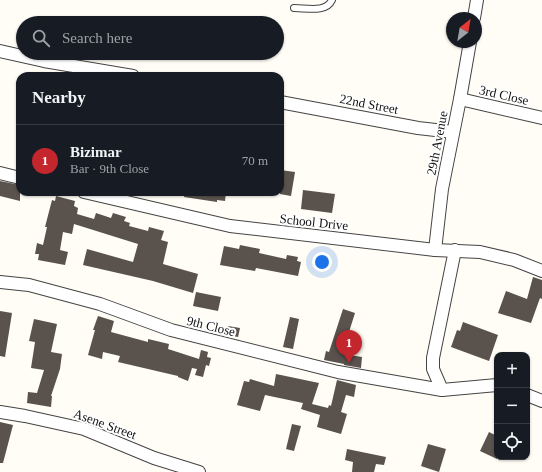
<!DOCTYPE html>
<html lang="en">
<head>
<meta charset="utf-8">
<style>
	:root { --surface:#171b24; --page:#20242c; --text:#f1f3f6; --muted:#9ea1a6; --line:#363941; --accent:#c4262e }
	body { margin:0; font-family:"Times New Roman",serif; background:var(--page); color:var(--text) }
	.controls { position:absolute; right:12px; bottom:12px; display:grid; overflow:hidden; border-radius:8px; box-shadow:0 1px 3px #0004 }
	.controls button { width:36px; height:36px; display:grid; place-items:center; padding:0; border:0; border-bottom:1px solid var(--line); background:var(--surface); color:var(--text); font:20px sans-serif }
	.compass { position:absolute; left:446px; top:12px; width:36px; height:36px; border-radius:50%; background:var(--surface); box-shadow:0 1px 3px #0004; rotate:31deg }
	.you { position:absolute; left:322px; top:262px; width:14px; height:14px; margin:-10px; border:3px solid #fff; border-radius:50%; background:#1a73e8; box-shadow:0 0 0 6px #1a73e833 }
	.badge { display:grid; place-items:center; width:26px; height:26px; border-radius:50%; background:var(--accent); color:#fff; font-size:13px; font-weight:700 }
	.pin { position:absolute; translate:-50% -33px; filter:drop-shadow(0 1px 2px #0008) }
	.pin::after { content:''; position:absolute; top:21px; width:14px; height:12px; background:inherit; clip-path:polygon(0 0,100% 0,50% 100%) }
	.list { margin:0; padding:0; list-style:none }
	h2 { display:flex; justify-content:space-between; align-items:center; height:52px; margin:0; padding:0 16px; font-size:17px }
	h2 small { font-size:13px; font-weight:400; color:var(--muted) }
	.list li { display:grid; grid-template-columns:26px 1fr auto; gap:12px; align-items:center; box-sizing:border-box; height:72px; padding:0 16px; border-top:1px solid var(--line) }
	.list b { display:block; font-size:15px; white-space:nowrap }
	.list p { margin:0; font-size:13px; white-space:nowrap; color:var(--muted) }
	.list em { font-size:13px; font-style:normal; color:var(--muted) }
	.icon { flex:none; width:22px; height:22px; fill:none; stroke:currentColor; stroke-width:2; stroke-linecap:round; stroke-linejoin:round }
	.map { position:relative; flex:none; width:542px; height:472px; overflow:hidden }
	.search { position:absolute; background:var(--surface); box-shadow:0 1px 3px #0004; left:16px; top:16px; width:268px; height:44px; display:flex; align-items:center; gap:10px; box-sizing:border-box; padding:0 14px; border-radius:22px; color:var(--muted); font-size:15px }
	.panel { position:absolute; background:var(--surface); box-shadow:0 1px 3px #0004; left:16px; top:72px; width:268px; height:124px; border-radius:12px }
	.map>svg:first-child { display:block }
	.building { fill:#5a524d }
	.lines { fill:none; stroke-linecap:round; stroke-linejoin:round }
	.lane-casing { stroke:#444; stroke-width:8 }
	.street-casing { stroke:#444; stroke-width:14 }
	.lane { stroke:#fff; stroke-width:6 }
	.street { stroke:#fff; stroke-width:12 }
	.labels { text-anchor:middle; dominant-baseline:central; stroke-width:4; stroke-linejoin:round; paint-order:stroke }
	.street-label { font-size:13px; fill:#111; stroke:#fff }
</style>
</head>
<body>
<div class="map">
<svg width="542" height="472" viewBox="0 0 542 472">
	<rect width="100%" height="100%" fill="#fffdf5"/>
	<g class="building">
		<path d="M280 170 295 172 291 196 280 194Z"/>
		<path d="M0 181 20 185V201L0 196Z"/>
		<path d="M303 190 335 194 332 213 301 209Z"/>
		<path d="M185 192H226L225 201 217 200V202L184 197Z"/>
		<path d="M56 196 75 201 74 206 78 208 77 214 94 219 96 213 111 218 113 213 126 217 124 221 130 223 129 226 148 231 149 227 164 231 161 240 168 242 163 264 198 274 193 293 153 281 83 265 87 249 133 262 138 244 74 224 72 234 63 232 60 250 68 252 65 265 38 260 39 254H35L37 243 43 245 47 227H45L52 200 55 201Z"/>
		<path d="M240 245 260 249 259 253 286 259 287 255 298 257 297 261 301 262 298 276 256 268 255 271 220 265 224 246 239 249Z"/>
		<path d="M533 277 542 280V299L540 298 531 323 498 313 506 291 527 299Z"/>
		<path d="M196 292 221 297 218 311 193 306Z"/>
		<path d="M343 309 355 313 343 351H345L344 354 362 357 361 368 344 365V364L324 360 326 351 329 352Z"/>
		<path d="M0 311 12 313 5 357 0 356Z"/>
		<path d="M98 316 114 321 111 332 148 342V339L169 344 168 349 199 359 201 350 208 352 207 357 211 358 209 366 206 365 203 377 195 375 197 369 192 368 188 381 178 377V376L118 362 120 356 103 352 102 359 88 355 95 330H93Z"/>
		<path d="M290 317 299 319 293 349 283 347Z"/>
		<path d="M34 319 57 324 51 352 62 354 60 369 51 396H52L51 407 27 403 28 392 37 393 44 370 31 368 35 342 29 341Z"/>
		<path d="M463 322 498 335 489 361 451 347 457 330 460 331Z"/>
		<path d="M228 326 240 328 238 337 226 335Z"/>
		<path d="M276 374 319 383 312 404 328 408 329 405 331 406 337 380 356 385 354 397 346 395 341 412 347 414 341 434 317 427 320 415 301 409 303 403 265 395 260 411 237 405 244 381 249 382 250 379 274 386Z"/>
		<path d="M0 422 13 425 3 463H0Z"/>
		<path d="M292 424 301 426 294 451 286 449Z"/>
		<path d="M489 432 497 436V459L480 451Z"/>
		<path d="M428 444 446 449 439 472 421 466Z"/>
		<path d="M347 449 386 457 384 465 376 464 374 472H352L353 462 345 460Z"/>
	</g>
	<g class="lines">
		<g class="lane-casing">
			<path id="lane" d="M294 8C307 8 326 13 332 0"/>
		</g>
		<g class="street-casing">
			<g id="street">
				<path d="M474 18 477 0"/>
				<path d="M0 51 44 61 133 76"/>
				<path d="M460 99 542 118"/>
				<path d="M280 102 418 128 453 132"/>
				<path d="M0 173 20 178"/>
				<path d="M84 192 230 226 435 250 480 252 514 260 542 271"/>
				<path d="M435 250 442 189 460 99 470 42"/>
				<path d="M0 282 29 285 100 304 171 330 338 372 442 390 497 385"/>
				<path d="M442 390 433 369V358L455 250"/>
				<path d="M527 395 542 401"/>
				<path d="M0 412 25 416 84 429 154 458 199 472"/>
			</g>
		</g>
		<use href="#lane" class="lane"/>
		<use href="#street" class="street"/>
	</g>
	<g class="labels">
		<g class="street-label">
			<text transform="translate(504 95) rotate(13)">3rd Close</text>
			<text transform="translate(369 104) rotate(11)">22nd Street</text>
			<text transform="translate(437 143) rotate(-79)">29th Avenue</text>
			<text transform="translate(314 222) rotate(6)">School Drive</text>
			<text transform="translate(211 326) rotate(14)">9th Close</text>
			<text transform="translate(105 424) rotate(20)">Asene Street</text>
		</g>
	</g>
</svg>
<div class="controls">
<button>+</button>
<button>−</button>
<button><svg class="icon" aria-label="locate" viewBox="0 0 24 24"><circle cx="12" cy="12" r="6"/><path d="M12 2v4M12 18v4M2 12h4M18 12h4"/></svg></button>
</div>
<svg class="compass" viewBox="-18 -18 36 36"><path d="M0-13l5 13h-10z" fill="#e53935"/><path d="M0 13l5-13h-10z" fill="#9ea1a6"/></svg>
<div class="you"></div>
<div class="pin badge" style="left:349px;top:363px">1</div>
<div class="search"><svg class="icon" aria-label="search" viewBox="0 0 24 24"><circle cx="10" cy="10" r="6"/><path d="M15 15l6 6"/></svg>Search here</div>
<section class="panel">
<h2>Nearby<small></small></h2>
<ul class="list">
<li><span class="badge">1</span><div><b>Bizimar</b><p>Bar · 9th Close</p></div><em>70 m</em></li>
</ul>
</section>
</div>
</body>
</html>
